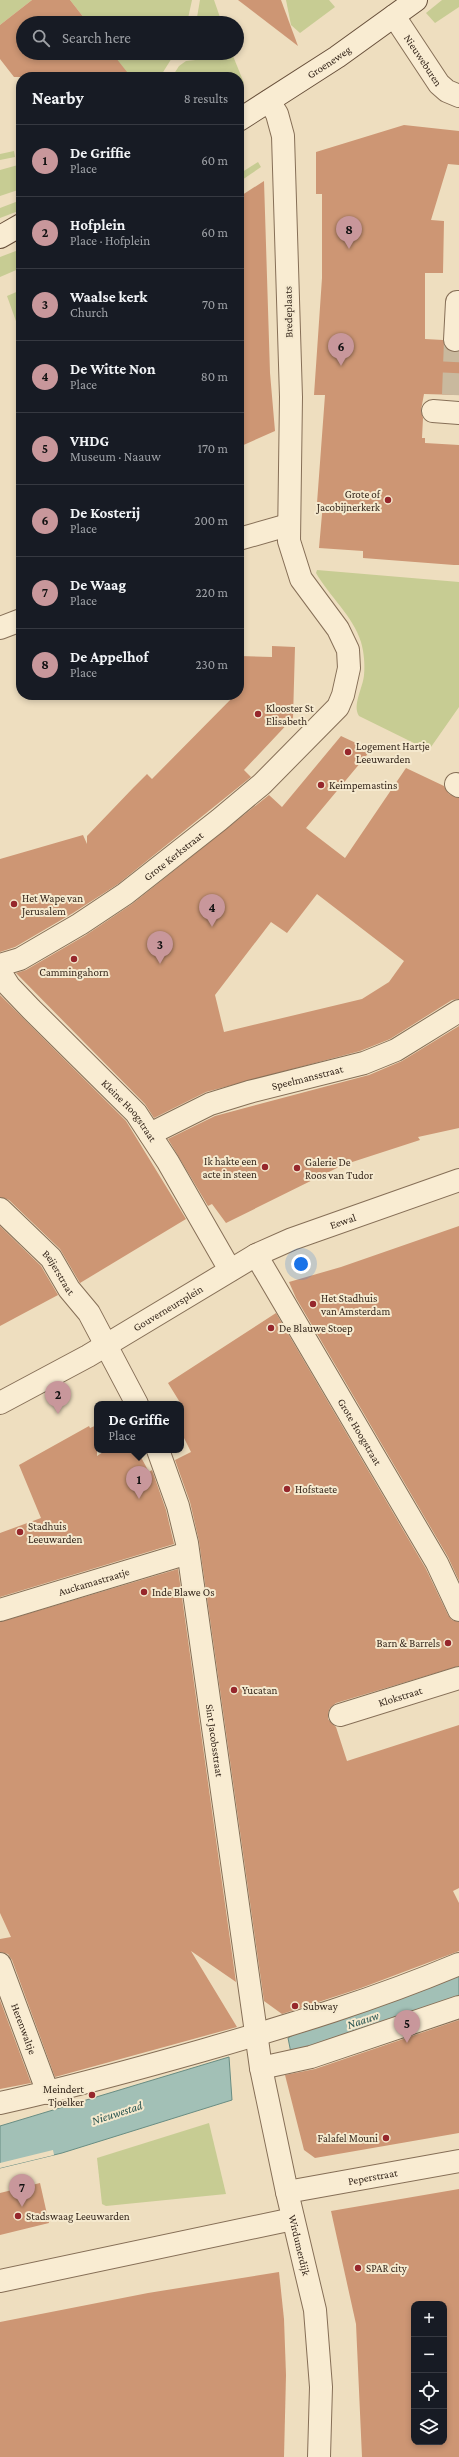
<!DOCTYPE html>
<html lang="en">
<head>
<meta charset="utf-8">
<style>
	:root { --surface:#171b24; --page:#20242c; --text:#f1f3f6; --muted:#9ea1a6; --line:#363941; --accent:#c8979b }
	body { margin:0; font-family:"Crimson Pro",serif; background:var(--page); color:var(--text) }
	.controls { position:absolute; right:12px; bottom:12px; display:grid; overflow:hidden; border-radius:8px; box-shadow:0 2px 6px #0003 }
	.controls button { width:36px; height:36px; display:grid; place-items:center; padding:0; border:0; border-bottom:1px solid var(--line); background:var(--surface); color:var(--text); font:20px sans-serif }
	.you { position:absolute; left:301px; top:1264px; width:14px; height:14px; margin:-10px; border:3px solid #fff; border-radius:50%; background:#1a73e8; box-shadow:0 0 0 6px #1a73e833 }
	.badge { display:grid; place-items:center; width:26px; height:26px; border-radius:50%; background:var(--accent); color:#111; font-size:13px; font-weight:700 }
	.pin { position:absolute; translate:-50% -33px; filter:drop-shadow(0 1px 2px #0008) }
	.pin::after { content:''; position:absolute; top:21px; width:14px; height:12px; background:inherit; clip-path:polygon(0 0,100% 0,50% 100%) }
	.popup { position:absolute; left:94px; top:1401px; width:90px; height:52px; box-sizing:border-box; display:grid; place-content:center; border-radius:8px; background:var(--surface); filter:drop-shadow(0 1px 3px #0005); font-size:13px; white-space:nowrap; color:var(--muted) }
	.popup b { font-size:15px; color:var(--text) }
	.popup::after { content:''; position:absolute; left:50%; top:100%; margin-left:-8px; border:8px solid transparent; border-top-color:var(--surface) }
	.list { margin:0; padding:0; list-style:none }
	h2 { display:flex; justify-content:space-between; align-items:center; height:52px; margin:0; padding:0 16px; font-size:17px }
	h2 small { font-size:13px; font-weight:400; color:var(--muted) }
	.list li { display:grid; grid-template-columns:26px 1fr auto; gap:12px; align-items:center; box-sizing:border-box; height:72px; padding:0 16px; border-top:1px solid var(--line) }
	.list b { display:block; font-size:15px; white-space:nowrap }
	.list p { margin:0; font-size:13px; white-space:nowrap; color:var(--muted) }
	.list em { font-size:13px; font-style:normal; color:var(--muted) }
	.icon { flex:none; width:22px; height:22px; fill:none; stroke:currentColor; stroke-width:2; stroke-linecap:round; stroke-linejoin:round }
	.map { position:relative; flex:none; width:459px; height:2457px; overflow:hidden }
	.search { position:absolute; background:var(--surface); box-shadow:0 2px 6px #0003; left:16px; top:16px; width:228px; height:44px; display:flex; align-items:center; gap:10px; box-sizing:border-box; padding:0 14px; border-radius:22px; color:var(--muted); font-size:15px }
	.panel { position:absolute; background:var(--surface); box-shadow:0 2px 6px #0003; left:16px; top:72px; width:228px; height:628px; border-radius:16px }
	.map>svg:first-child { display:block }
	.green { fill:#c7cc93 }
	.water { fill:#a2c0b6; stroke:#698d83 }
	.pier { fill:#eedebf }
	.building { fill:#cd9674; fill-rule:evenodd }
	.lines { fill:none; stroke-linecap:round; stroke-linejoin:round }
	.street-tunnel { stroke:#c9b99e; stroke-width:22; stroke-dasharray:22 11; stroke-linecap:butt }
	.street-casing { stroke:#866f57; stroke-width:24 }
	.secondary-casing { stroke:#68503b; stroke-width:24 }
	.street { stroke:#f9ecd2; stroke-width:22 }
	.secondary { stroke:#f9ecd2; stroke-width:22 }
	.poi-dot { fill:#96272c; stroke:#f5e9ce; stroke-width:1.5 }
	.labels { text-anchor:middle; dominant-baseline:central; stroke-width:4; stroke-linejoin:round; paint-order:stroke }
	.street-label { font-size:11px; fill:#36271c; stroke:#f5e9ce }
	.poi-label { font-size:11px; fill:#36271c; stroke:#f5e9ce; text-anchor:start }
	.water-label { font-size:12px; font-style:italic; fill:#2b5651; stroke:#f5e9ce }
</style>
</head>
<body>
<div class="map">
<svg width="459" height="2457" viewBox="0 0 459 2457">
	<rect width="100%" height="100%" fill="#eedebf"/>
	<g class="green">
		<path d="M0 0H32L0 25Z"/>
		<path d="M70 0H192L187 23H88Z"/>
		<path d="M200 0H214L222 23H196Z"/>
		<path d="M286 0H329L335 7 300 33 291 25Z"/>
		<path d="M442 0H459V7L435 23 426 13Z"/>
		<path d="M112 53H175L160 77H117Z"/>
		<path d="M233 56 244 83 239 86V77H172L179 66 186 61Z"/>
		<path d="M14 151 15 157 0 160V154Z"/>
		<path d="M258 162 261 167 239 182V174Z"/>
		<path d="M18 165 21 174V189L0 196V170Z"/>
		<path d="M21 200V210L0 218V208Z"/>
		<path d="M21 249V268L0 277V257Z"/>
		<path d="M21 290V322L17 324 7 296Z"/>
		<path d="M317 570 459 582V707L431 747 424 748 359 716C352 705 363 688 364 675 365 665 364 652 361 642 353 616 330 597 316 573Z"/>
		<path d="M209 2123 226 2194 106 2206 102 2204 97 2158Z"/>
	</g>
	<g class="water">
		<path d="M459 1975V1997L291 2053 288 2038 300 2031Z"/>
		<path d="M229 2057 232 2100 62 2153 0 2168V2126Z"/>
	</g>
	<path class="pier" d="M53 2150 54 2155 0 2168V2163Z"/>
	<g class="building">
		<path d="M32 0H70L88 23H23V53H112L131 77H14L0 59V25Z"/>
		<path d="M238 0H281L298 46Z"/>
		<path d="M404 125 459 131V165L448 164 431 220 444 221 443 273H425V339L443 340 448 350 459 352V395L424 394 421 410 423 418 422 438H425V443L459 445V565H454L363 558V551L319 548 323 503H317L325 395H314L322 278V194H316V152Z"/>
		<path d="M264 181 270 373 275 431 239 447V197Z"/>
		<path d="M272 646 295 647 293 718 244 770 251 777 118 884 73 913 15 947 0 952V859L83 835 87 844V836L134 787 147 774 152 779 235 695H239V656L272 657Z"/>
		<path d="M341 736 371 750 306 828 345 858 406 768 444 786 449 794 459 798V999L452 1000 390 1039 360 1051 206 1092 154 1118 145 1104 16 973 26 970 86 935 132 904 269 795 282 807ZM317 894 404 961 389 982 362 999 224 1032 215 995 271 922 287 933Z"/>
		<path d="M0 995 126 1121 186 1219 80 1283 60 1249 9 1200 0 1197Z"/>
		<path d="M459 1026V1128L418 1137 420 1140 343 1165 226 1223 212 1204 208 1206 168 1139 215 1116 369 1075 402 1061Z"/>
		<path d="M0 1226 41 1266 58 1295 0 1326Z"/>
		<path d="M459 1226V1581L448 1557 296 1298 289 1282 341 1267Z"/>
		<path d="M276 1313 426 1569 448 1615 452 1620 459 1622V1666L336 1703 330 1708 328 1713V1719L336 1727 347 1761 459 1725V1888L453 1891 459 1903V1951L361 1988 282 2014 264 2001 199 1541 190 1502 175 1460 191 1452 181 1432V1404L168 1383Z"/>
		<path d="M97 1425V1456L106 1450H137L149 1472 152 1470 166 1510 174 1544 0 1597V1533L41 1518 19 1465 89 1426 90 1428Z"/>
		<path d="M178 1569 236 1982 191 1951 237 2027 55 2077 12 1960 8 1954 0 1952V1939L11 1937 0 1913V1622Z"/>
		<path d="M0 2000 31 2083 0 2089Z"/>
		<path d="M459 2020V2133L315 2158 304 2150 285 2075 315 2069Z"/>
		<path d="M40 2183 49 2223 0 2235V2193Z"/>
		<path d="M459 2189V2457H362L356 2324 331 2211ZM414 2304H444V2442H414Z"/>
		<path d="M279 2272 284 2319 286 2375 284 2457H0V2322L148 2293Z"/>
	</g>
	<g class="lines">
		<path class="street-tunnel" d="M453 395 455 340"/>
		<g class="street-casing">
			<g id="street">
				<path id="s1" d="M394 16 439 84 447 91 459 96"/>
				<path d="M455 340 457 302H459"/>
				<path d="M433 411 459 413"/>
				<path d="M239 539 288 525"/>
				<path d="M0 628 21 620"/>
				<path d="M456 784 459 786"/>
				<path id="s2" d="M0 965 20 959 80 924 125 894 219 820 262 784 338 707 343 695 349 668 348 650 338 629 301 579 289 541 291 397 283 136 277 114 269 101"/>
				<path id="s3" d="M0 972 9 986 31 1009 136 1113 168 1162 230 1270"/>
				<path id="s4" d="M150 1134 210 1104 249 1092 364 1063 396 1050 459 1011"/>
				<path id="s5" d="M0 1209 51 1258 69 1289 89 1313 137 1404"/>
				<path id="s6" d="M256 1255 437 1563 459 1610"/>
				<path id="s7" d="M0 1403 88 1356 256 1255 292 1239 459 1180"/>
				<path id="s8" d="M158 1450 178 1506 187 1543 261 2068 287 2192 315 2310 321 2387 319 2457"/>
				<path id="s9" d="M0 1610 188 1553"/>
				<path id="s10" d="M340 1715 459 1678"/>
				<path id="s11" d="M0 1964 48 2093"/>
				<path d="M261 2068 311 2057 459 2007"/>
				<path d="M0 2103C69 2088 137 2069 204 2050 291 2025 376 1999 459 1964"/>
				<path id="s12" d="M287 2192 459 2161"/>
				<path d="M0 2281 293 2219"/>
			</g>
		</g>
		<g class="secondary-casing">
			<g id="secondary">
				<path id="s13" d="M239 120 337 57 416 0"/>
				<path d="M0 237 21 225"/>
			</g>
		</g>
		<use href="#street" class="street"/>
		<use href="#secondary" class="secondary"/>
	</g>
	<g class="poi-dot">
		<circle cx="388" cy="500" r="4"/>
		<circle cx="258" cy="714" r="4"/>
		<circle cx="348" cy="752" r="4"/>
		<circle cx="321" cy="785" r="4"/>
		<circle cx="14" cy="904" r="4"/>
		<circle cx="74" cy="959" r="4"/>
		<circle cx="265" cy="1167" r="4"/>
		<circle cx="297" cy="1168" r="4"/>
		<circle cx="313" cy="1304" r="4"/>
		<circle cx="271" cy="1328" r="4"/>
		<circle cx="287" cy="1489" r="4"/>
		<circle cx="20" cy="1532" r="4"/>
		<circle cx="144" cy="1592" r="4"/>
		<circle cx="448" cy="1643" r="4"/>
		<circle cx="234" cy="1690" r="4"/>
		<circle cx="295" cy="2006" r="4"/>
		<circle cx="92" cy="2095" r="4"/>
		<circle cx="386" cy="2138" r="4"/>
		<circle cx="18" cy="2216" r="4"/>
		<circle cx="358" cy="2268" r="4"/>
	</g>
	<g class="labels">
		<g class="street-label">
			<text stroke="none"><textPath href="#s1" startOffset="53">Nieuweburen</textPath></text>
			<text stroke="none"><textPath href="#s13" startOffset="107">Groeneweg</textPath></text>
			<text transform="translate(288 312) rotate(-91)">Bredeplaats</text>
			<text stroke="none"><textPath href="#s2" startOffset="206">Grote Kerkstraat</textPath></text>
			<text stroke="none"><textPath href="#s4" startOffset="168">Speelmansstraat</textPath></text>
			<text stroke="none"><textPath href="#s3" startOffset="190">Kleine Hoogstraat</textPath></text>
			<text stroke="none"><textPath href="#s7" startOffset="389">Eewal</textPath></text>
			<text stroke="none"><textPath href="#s5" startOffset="87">Beijerstraat</textPath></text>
			<text stroke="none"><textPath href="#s7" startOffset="193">Gouverneursplein</textPath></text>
			<text stroke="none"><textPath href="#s6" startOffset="205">Grote Hoogstraat</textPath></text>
			<text stroke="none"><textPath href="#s9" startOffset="98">Auckamastraatje</textPath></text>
			<text stroke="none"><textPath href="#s10" startOffset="63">Klokstraat</textPath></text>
			<text stroke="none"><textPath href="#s8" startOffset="297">Sint Jacobsstraat</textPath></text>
			<text stroke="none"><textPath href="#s11" startOffset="69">Herenwaltje</textPath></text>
			<text stroke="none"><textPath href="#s12" startOffset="87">Peperstraat</textPath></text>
			<text stroke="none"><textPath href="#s8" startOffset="809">Wirdumerdijk</textPath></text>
		</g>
		<g class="poi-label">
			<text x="380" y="494" text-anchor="end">Grote of<tspan x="380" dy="13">Jacobijnerkerk</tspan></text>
			<text x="266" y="708">Klooster St<tspan x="266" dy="13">Elisabeth</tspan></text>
			<text x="356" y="746">Logement Hartje<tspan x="356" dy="13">Leeuwarden</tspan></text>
			<text x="329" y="785">Keimpemastins</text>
			<text x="22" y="898">Het Wape van<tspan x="22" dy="13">Jerusalem</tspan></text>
			<text x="74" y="972" text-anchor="middle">Cammingahorn</text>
			<text x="257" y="1161" text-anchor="end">Ik hakte een<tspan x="257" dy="13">acte in steen</tspan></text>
			<text x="305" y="1162">Galerie De<tspan x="305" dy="13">Roos van Tudor</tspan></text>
			<text x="321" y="1298">Het Stadhuis<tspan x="321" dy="13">van Amsterdam</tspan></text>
			<text x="279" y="1328">De Blauwe Stoep</text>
			<text x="295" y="1489">Hofstaete</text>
			<text x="28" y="1526">Stadhuis<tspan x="28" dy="13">Leeuwarden</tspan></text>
			<text x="152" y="1592">Inde Blawe Os</text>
			<text x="440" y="1643" text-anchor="end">Barn &amp; Barrels</text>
			<text x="242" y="1690">Yucatan</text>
			<text x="303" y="2006">Subway</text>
			<text x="84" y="2089" text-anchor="end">Meindert<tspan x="84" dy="13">Tjoelker</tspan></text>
			<text x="378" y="2138" text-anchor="end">Falafel Mouni</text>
			<text x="26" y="2216">Stadswaag Leeuwarden</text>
			<text x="366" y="2268">SPAR city</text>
		</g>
		<g class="water-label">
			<text transform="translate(363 2020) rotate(-19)">Naauw</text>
			<text transform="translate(117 2113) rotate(-18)">Nieuwestad</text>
		</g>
	</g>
</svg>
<div class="controls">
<button>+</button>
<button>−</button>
<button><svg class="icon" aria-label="locate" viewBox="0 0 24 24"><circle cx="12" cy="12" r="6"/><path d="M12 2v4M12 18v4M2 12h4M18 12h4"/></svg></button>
<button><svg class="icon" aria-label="layers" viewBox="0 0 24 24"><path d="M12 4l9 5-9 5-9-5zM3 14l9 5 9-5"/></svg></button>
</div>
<div class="you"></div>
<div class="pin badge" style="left:139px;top:1499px">1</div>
<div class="popup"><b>De Griffie</b>Place</div>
<div class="pin badge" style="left:58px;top:1414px">2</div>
<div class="pin badge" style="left:160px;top:964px">3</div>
<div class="pin badge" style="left:212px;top:927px">4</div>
<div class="pin badge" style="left:407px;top:2043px">5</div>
<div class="pin badge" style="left:341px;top:366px">6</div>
<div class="pin badge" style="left:22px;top:2207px">7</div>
<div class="pin badge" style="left:349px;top:249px">8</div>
<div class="search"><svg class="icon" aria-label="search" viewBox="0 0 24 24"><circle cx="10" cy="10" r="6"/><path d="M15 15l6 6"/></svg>Search here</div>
<section class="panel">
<h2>Nearby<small>8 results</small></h2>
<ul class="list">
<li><span class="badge">1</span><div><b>De Griffie</b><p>Place</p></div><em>60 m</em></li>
<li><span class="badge">2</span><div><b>Hofplein</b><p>Place · Hofplein</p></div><em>60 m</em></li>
<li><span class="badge">3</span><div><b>Waalse kerk</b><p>Church</p></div><em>70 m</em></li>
<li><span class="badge">4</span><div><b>De Witte Non</b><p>Place</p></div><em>80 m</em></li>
<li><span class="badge">5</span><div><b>VHDG</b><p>Museum · Naauw</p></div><em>170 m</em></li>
<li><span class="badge">6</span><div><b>De Kosterij</b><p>Place</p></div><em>200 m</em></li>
<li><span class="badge">7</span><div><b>De Waag</b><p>Place</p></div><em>220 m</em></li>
<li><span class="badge">8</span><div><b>De Appelhof</b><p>Place</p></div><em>230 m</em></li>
</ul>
</section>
</div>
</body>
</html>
